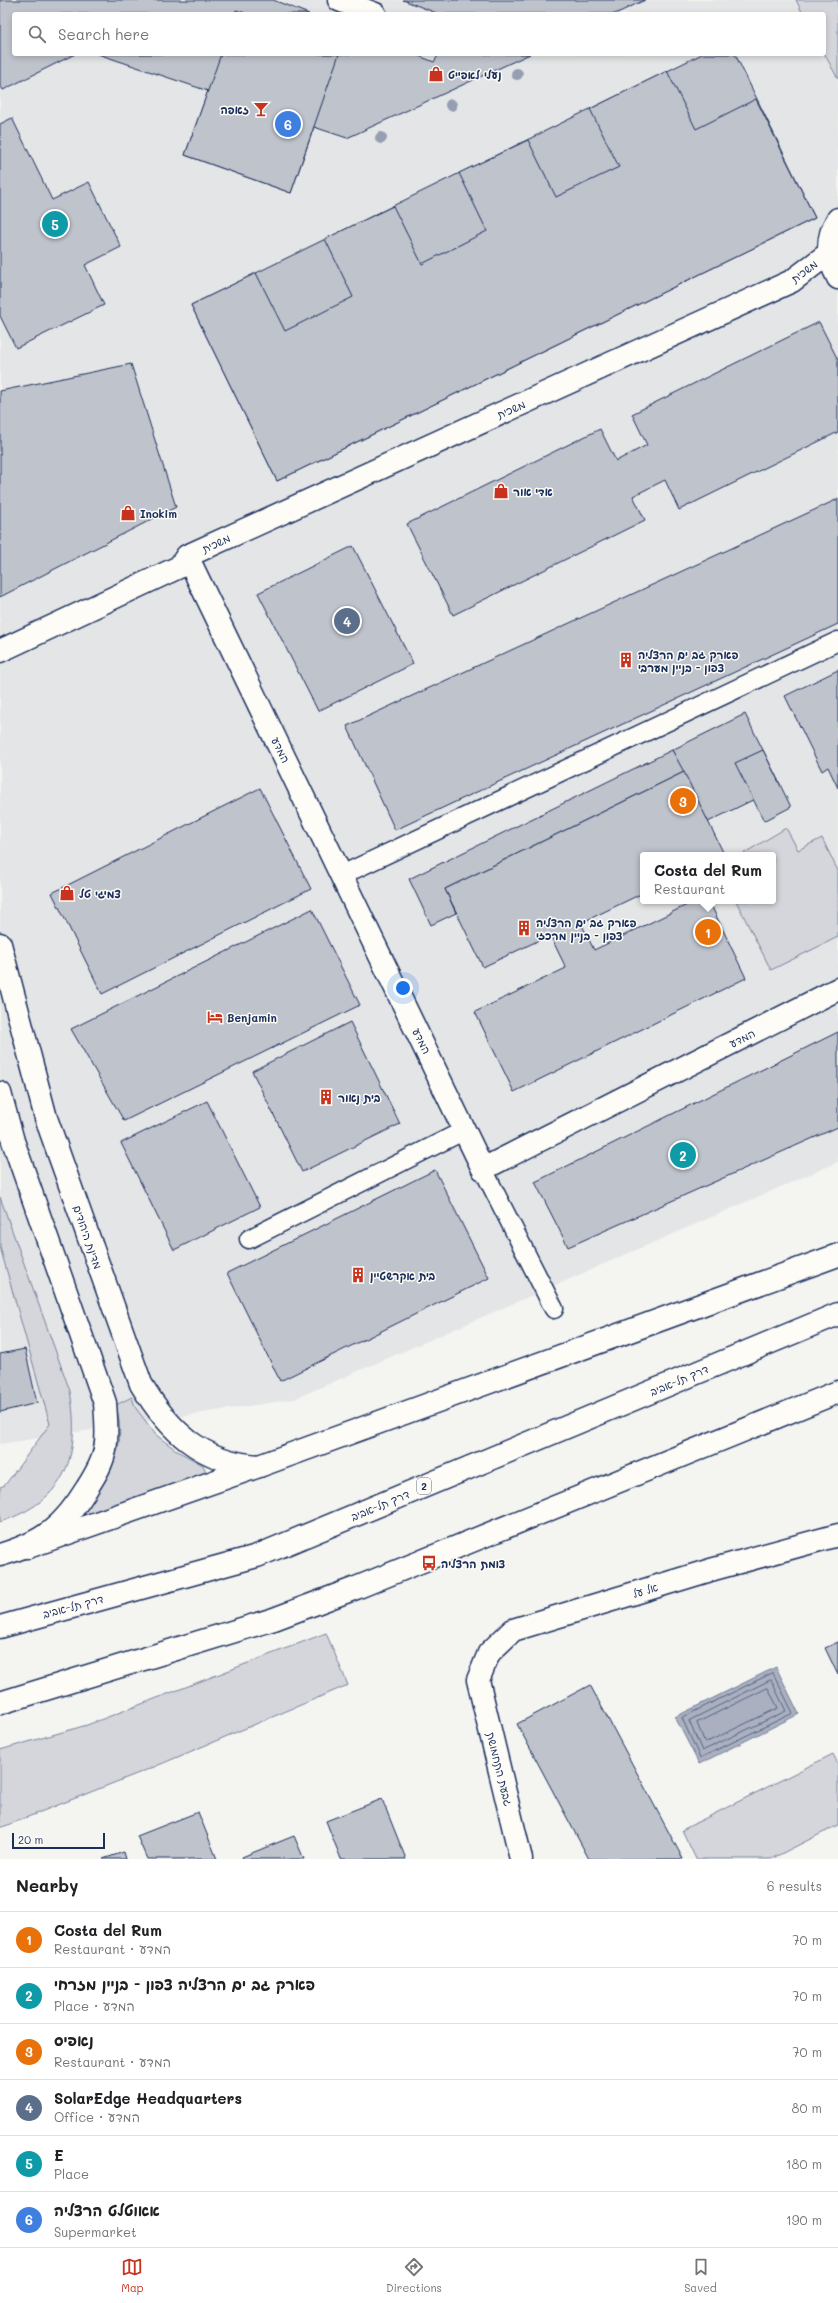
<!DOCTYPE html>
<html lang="en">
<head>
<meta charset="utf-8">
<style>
	:root { --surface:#fff; --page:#f6f6f6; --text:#202124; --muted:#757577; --line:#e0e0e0; --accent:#c8321e }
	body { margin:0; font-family:Mali,"Playpen Sans Hebrew",sans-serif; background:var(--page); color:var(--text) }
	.scale { position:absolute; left:12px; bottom:10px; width:93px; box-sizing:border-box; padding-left:4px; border:2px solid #1b2f5e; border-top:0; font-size:11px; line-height:14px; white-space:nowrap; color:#1b2f5e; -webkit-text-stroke:3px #fdfcf7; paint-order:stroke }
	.you { position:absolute; left:403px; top:988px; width:14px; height:14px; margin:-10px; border:3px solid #fff; border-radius:50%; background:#1a73e8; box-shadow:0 0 0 6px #1a73e833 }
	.badge { display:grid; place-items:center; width:26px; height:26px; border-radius:50%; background:var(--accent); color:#fff; font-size:13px; font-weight:700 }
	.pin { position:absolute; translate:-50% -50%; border:2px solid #fff; box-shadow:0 1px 4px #0006 }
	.popup { position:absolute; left:640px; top:852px; width:136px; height:52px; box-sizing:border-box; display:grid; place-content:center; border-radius:4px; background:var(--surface); filter:drop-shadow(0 1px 3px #0005); font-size:13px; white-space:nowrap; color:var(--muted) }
	.popup b { font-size:15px; color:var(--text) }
	.popup::after { content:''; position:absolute; left:50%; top:100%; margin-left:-8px; border:8px solid transparent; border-top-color:var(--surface) }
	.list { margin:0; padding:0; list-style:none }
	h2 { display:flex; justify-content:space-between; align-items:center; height:52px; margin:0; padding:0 16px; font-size:17px }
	h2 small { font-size:13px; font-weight:400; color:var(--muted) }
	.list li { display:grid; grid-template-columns:26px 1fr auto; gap:12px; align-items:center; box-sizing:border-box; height:56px; padding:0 16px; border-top:1px solid var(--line) }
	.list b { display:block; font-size:15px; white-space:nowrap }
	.list p { margin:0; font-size:13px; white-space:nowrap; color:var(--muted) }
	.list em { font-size:13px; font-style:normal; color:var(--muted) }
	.icon { flex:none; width:22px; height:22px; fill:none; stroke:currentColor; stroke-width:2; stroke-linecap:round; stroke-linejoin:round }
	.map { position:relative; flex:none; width:838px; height:1859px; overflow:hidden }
	.search { position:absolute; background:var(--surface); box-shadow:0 2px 6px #0003; left:12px; right:12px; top:12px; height:44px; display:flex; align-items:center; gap:10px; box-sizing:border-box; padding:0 14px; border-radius:4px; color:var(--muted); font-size:15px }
	.sheet { height:388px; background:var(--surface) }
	nav { display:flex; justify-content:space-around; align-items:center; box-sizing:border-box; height:56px; border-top:1px solid var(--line); background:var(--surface); font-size:11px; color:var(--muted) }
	nav a { display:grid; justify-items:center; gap:2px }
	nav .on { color:var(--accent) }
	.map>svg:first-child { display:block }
	.built { fill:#e4e5e6; fill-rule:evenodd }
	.green { fill:#d4d6db; stroke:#78829c }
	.water { fill:#aab0bf; stroke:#717c98 }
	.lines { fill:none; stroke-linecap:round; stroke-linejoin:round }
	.shore { stroke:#546385; stroke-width:1 }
	.building { fill:#bfc3cc; stroke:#1b2f5e }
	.lane-casing { stroke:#1b2f5e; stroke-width:21 }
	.street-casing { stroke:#1b2f5e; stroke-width:25 }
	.secondary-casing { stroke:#1b2f5e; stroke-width:25 }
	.highway-casing { stroke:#1b2f5e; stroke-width:25 }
	.lane { stroke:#fdfcf7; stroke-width:18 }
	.street { stroke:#fdfcf7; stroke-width:22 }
	.secondary { stroke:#fdfcf7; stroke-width:22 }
	.highway { stroke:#fdfcf7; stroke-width:22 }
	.tree { fill:#969fb1 }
	.labels { text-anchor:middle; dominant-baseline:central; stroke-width:3; stroke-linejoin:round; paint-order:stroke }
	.shield { fill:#fdfcf7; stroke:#5f6c8c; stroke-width:1 }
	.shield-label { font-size:10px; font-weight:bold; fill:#1b2f5e }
	.poi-label { font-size:11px; font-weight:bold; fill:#1b2f5e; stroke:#fdfcf7; text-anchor:start }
	.street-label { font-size:11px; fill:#1b2f5e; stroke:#fdfcf7 }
</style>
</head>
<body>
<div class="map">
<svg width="838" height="1859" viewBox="0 0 838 1859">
	<rect width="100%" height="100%" fill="#f4f4f1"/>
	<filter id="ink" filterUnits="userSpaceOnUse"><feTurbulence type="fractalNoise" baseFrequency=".025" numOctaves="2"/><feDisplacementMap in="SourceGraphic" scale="8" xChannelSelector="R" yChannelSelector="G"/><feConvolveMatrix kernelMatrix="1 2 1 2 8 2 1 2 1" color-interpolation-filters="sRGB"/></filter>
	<g filter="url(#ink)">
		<path class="built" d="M0 0H813L821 14H14V54H824V19L838 45V1162L294 1399 0 1444ZM643 855H773V901H643Z"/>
		<g class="green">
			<path d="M796 0H838V79L824 53V14H803Z"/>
			<path d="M786 828 798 850 822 838 838 871V937L771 970 736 901H773V855H741Z"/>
			<path d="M0 1197 70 1391C81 1456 67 1500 0 1522V1487L5 1485 50 1424 0 1247Z"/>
			<path d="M132 1397 135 1407 156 1435 179 1452 203 1465 208 1476 80 1517C106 1477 129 1456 116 1405Z"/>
			<path d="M326 1633 348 1685 154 1767 0 1828V1750L87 1725Z"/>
			<path d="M833 1754 838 1764V1825L771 1859H696L682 1830Z"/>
		</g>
		<path class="water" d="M776 1667 799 1714 699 1764 675 1717Z"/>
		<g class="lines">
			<g class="shore">
				<path d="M773 1673 793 1713 700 1758 682 1718Z"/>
				<path d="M771 1680 786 1711 702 1751 689 1721Z"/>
				<path d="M768 1688 778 1708 705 1743 697 1723Z"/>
			</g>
		</g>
		<g class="building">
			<path d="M0 0H273L309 14H14V54H75L3 90 0 85Z"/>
			<path d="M403 0H645L615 14H439Z"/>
			<path d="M236 10 248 14H235Z"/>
			<path d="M98 54H414L434 62 439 54H530L347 138 314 127 291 193 185 155 208 91Z"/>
			<path d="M221 54H339L291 193 185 155Z"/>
			<path d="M702 54H735L815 218 277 481 191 305Z"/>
			<path d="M667 71 696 129 756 99 815 218 277 481 191 305 256 273 285 331 353 297 325 239 393 206 422 264 487 231 459 173 528 140 556 197 619 167 590 109Z"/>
			<path d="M12 118 52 200 89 182 121 247 85 265 104 305 16 348 0 316V124Z"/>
			<path d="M819 322 838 360V432L679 510 665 480 633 496 645 520 453 615 407 524 600 429 616 461 647 445 632 414Z"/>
			<path d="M131 364 176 507 0 597V391Z"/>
			<path d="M838 499V624L395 830 347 726Z"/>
			<path d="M353 546 413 664 318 711 258 593Z"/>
			<path d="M838 670V788L828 767 822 771 785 696Z"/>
			<path d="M745 714 781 786 708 822 672 750Z"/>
			<path d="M672 750 684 772 445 889 456 913 431 925 409 879Z"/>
			<path d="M763 750 791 807 764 821 735 763Z"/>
			<path d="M684 772 724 854 643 855V893L581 923 594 950 695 901H709L746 978 514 1092 475 1012 566 968 550 935 483 967 445 889Z"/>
			<path d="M260 788 311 889 102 994 52 893Z"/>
			<path d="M312 909 360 1005 124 1121 71 1029Z"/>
			<path d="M350 1022 400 1124 302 1172 252 1071Z"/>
			<path d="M838 1032V1127L568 1247 535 1182Z"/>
			<path d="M207 1101 260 1207 174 1250 121 1143Z"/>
			<path d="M435 1170 489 1278 280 1381 227 1273Z"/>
			<path d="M25 1349 37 1403 0 1412V1354Z"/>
			<path d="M838 1642V1675L825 1648Z"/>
			<path d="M590 1685 683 1859H589L517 1724Z"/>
			<path d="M382 1799 406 1859H341L326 1821Z"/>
			<path d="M198 1812 217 1859H147L137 1836Z"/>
			<path d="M294 1836 304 1859H243L242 1857Z"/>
			<path d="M124 1852 126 1859H103Z"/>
		</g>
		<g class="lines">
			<g class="lane-casing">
				<g id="lane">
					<path d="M342 875 838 641"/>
					<path d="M483 1169 554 1309"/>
					<path d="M249 1239 465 1130"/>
				</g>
			</g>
			<g class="street-casing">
				<g id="street">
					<path d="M339 0 375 14"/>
					<path d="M838 219C825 238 828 259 838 278"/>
					<path d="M187 556 483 1169 838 989"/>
					<path d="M0 651 179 567 187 556 792 281 829 253"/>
					<path d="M521 1859 478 1680 489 1653 513 1630 714 1569 838 1535"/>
				</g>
			</g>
			<g class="secondary-casing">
				<g id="secondary">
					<path d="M0 944 46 1118 141 1384C169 1431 201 1462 259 1466"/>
					<path d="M0 1093 13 1141 105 1403C106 1418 108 1435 105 1449 103 1463 94 1477 87 1488 63 1527 44 1542 0 1555"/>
				</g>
			</g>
			<g class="highway-casing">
				<g id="highway">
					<path d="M28 1547 259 1466 838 1255"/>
					<path d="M0 1627 257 1556 838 1314"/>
					<path d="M0 1703 274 1619 356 1588 838 1392"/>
				</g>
			</g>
			<use href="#lane" class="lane"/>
			<use href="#street" class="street"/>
			<use href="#secondary" class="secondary"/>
			<use href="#highway" class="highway"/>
		</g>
		<g class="tree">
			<circle cx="517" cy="74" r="6"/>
			<circle cx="451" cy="105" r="6"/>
			<circle cx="381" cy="138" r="6"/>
		</g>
	</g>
	<defs>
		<g id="shop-bare" transform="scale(1.2)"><path d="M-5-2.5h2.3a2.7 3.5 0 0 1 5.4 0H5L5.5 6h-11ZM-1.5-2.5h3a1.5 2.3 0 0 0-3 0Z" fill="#c8321e" stroke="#fdfcf7" stroke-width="2.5" paint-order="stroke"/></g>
		<g id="bar-bare" transform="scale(1.2)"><path d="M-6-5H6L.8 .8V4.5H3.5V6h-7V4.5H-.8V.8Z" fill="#c8321e" stroke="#fdfcf7" stroke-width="2.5" paint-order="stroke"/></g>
		<g id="building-bare" transform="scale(1.2)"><path d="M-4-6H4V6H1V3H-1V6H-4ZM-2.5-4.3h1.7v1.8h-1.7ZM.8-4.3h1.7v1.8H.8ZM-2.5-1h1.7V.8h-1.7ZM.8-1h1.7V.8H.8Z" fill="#c8321e" stroke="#fdfcf7" stroke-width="2.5" paint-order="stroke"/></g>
		<g id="hotel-bare" transform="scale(1.2)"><path d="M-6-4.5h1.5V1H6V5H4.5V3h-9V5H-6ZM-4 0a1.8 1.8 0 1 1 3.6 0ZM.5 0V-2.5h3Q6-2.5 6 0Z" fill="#c8321e" stroke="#fdfcf7" stroke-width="2.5" paint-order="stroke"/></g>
		<g id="bus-bare" transform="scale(1.2)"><path d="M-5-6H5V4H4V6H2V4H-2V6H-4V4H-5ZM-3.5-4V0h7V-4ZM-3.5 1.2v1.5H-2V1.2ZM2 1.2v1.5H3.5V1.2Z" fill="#c8321e" stroke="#fdfcf7" stroke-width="2.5" paint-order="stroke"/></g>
	</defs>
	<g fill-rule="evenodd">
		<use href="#shop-bare" x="436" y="74"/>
		<use href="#bar-bare" x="261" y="109"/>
		<use href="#shop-bare" x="501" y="491"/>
		<use href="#shop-bare" x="128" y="513"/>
		<use href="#building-bare" x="626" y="660"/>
		<use href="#shop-bare" x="67" y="893"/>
		<use href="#building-bare" x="524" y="928"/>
		<use href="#hotel-bare" x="215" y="1017"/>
		<use href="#building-bare" x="326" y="1097"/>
		<use href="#building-bare" x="358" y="1275"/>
		<use href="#bus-bare" x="429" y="1563"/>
	</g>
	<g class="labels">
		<rect class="shield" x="417" y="1478" width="14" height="16" rx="3"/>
		<g class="shield-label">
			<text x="424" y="1486">2</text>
		</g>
		<g class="poi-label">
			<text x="448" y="74">נעלי לאפייט</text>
			<text x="249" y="109" text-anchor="end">זאפה</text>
			<text x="513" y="491">אדי אור</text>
			<text x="140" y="513">Inokim</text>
			<text x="638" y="654">פארק גב ים הרצליה<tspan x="638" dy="13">צפון - בניין מערבי</tspan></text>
			<text x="79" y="893">צמיגי טל</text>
			<text x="536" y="922">פארק גב ים הרצליה<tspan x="536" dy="13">צפון - בניין מרכזי</tspan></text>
			<text x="227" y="1017">Benjamin</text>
			<text x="338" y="1097">בית נאור</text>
			<text x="370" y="1275">בית אקרשטיין</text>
			<text x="441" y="1563">צומת הרצליה</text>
		</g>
		<g class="street-label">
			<text transform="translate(804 271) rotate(-37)">משכית</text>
			<text transform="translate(511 409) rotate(-24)">משכית</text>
			<text transform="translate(216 543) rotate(-25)">משכית</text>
			<text transform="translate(281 750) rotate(64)">המדע</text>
			<text transform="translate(742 1038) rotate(-27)">המדע</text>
			<text transform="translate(422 1041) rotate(64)">המדע</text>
			<text transform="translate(88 1237) rotate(71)">מדינת היהודים</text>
			<text transform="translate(679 1380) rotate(-23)">דרך תל-אביב</text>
			<text transform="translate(380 1505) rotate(-23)">דרך תל-אביב</text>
			<text transform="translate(645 1590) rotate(-17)">אל על</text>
			<text transform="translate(73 1606) rotate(-15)">דרך תל-אביב</text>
			<text transform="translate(500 1769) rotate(76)">גבעת התחמושת</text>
		</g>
	</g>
</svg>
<div class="scale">20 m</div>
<div class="you"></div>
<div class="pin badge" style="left:708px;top:932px;background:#e8710a">1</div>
<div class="popup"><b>Costa del Rum</b>Restaurant</div>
<div class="pin badge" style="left:683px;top:1155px;background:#0f9aa8">2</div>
<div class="pin badge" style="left:683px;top:801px;background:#e8710a">3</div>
<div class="pin badge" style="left:347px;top:621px;background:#5c6f8a">4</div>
<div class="pin badge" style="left:55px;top:224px;background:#0f9aa8">5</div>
<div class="pin badge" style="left:288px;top:124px;background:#3f7fe0">6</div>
<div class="search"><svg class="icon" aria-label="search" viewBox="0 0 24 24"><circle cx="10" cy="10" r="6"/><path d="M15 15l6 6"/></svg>Search here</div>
</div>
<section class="sheet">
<h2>Nearby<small>6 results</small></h2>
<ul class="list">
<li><span class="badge" style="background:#e8710a">1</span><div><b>Costa del Rum</b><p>Restaurant · המדע</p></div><em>70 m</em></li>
<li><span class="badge" style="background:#0f9aa8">2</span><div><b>פארק גב ים הרצליה צפון - בניין מזרחי</b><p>Place · המדע</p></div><em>70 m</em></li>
<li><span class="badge" style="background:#e8710a">3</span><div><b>נאפיס</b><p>Restaurant · המדע</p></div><em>70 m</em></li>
<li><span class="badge" style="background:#5c6f8a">4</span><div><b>SolarEdge Headquarters</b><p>Office · המדע</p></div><em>80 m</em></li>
<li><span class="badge" style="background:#0f9aa8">5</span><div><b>E</b><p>Place</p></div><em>180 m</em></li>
<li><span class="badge" style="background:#3f7fe0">6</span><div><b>אאוטלט הרצליה</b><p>Supermarket</p></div><em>190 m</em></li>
</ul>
</section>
<nav>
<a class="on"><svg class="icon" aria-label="map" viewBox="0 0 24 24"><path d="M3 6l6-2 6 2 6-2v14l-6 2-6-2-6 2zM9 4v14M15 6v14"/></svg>Map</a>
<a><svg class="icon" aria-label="directions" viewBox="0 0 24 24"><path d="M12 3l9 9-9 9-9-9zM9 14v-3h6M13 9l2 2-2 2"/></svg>Directions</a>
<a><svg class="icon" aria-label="saved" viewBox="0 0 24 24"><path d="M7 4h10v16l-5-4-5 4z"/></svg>Saved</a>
</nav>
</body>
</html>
